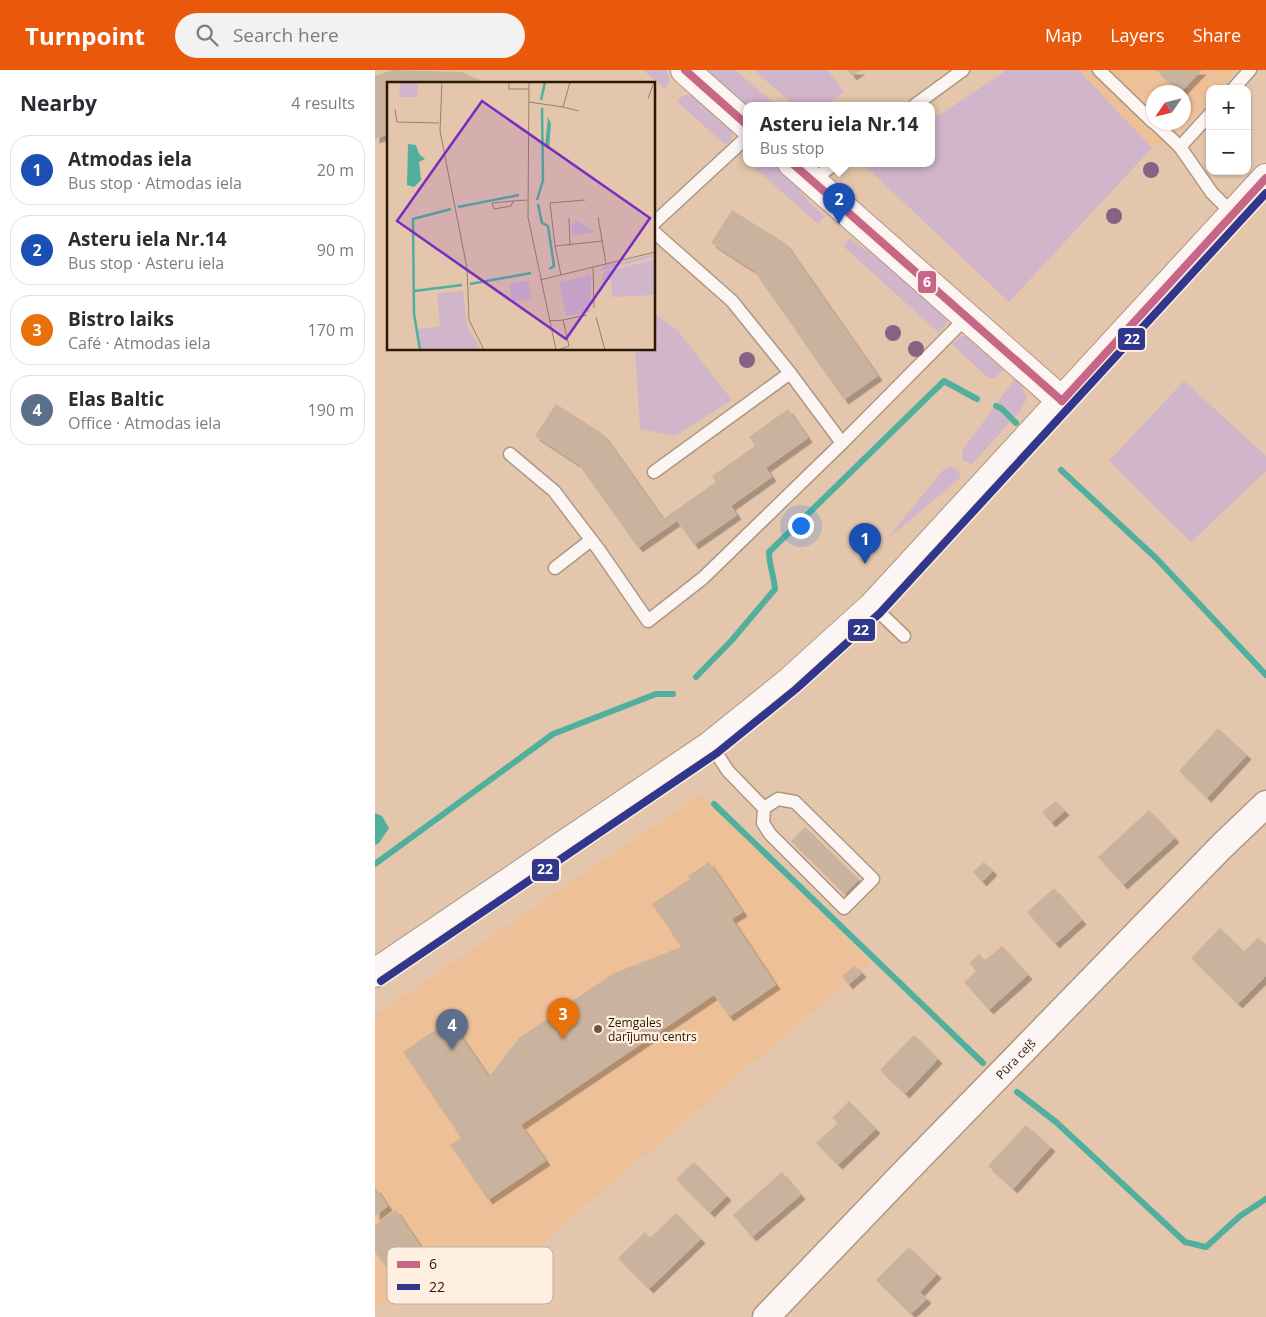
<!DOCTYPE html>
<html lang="en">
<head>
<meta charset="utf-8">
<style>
	:root { --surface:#fff; --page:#f2f2f3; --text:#2b2b33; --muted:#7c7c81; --line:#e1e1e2; --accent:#ea580c }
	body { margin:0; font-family:"Open Sans",sans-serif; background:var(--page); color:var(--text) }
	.controls { position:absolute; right:15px; top:15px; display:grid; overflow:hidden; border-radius:10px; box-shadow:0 1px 4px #0004 }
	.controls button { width:45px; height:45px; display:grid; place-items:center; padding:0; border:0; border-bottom:1px solid var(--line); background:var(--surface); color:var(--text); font:25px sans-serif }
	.compass { position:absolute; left:771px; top:15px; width:45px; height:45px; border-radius:50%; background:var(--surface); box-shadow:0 1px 4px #0004; rotate:235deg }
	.you { position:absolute; left:425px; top:455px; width:18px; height:18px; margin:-12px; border:4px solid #fff; border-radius:50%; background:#1a73e8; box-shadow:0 0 0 8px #1a73e833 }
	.badge { display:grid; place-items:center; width:32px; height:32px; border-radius:50%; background:var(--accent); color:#fff; font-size:16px; font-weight:700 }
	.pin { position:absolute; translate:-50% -41px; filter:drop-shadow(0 1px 2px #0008) }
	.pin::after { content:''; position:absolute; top:26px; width:18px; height:15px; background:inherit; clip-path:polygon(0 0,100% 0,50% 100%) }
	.popup { position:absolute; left:368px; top:32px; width:192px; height:65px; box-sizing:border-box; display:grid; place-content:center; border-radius:10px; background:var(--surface); filter:drop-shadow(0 1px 4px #0005); font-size:16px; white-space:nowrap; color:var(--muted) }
	.popup b { font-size:19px; color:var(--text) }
	.popup::after { content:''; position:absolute; left:50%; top:100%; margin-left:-10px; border:10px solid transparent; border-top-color:var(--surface) }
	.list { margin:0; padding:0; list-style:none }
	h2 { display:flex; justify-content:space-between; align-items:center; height:65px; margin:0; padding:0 20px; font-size:21px }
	h2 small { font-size:16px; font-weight:400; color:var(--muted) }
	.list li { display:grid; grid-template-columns:32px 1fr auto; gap:15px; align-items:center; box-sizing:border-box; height:70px; margin:0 10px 10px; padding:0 10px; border:1px solid var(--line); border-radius:20px }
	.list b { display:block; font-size:19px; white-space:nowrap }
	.list p { margin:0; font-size:16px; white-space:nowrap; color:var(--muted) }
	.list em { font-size:16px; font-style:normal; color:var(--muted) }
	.icon { flex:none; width:28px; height:28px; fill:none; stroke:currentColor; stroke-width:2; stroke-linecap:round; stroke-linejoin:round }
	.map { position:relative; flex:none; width:891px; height:1247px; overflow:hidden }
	header { display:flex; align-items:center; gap:30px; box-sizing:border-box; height:70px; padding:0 25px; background:var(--accent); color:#fff }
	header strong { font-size:24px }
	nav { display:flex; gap:28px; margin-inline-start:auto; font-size:18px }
	.search { width:350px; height:45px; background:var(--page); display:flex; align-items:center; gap:12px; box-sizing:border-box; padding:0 18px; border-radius:28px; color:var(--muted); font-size:19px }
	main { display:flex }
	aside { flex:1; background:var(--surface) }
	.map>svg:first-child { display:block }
	.built { fill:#eec098; fill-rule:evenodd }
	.green { fill:#d1b6cb }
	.water { fill:#50af9d }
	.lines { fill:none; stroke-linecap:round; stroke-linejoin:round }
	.stream { stroke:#50af9d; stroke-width:6 }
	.building { fill:#cab39e; filter:url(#shadow) }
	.service-casing { stroke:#ae9783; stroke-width:15 }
	.minor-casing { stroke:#ae9783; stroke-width:29 }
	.tertiary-casing { stroke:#ae9783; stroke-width:30 }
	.primary-casing { stroke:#ae9783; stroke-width:30 }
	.service { stroke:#fbf6f3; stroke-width:12 }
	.minor { stroke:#fbf6f3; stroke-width:26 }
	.tertiary { stroke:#fbf6f3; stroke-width:28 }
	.primary { stroke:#fbf6f3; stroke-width:28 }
	.bus-1-casing { stroke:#ffefe0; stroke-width:11 }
	.bus-2-casing { stroke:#ffefe0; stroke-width:11 }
	.bus-1 { stroke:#c66689; stroke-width:8 }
	.bus-2 { stroke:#30378c; stroke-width:8 }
	.tree { fill:#886184 }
	.poi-dot { fill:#6c553f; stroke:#ffefe0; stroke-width:2 }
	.labels { text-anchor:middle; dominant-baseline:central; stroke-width:4.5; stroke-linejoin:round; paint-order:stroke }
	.poi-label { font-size:12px; fill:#2b1805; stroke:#ffefe0; text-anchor:start }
	.street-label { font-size:12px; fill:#2b1805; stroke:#ffefe0 }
	.inset-river { fill:none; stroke:#50af9d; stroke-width:2.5 }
	.inset-road { fill:none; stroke:#9a8069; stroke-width:1 }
	.view { fill:#7b2cbf; fill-opacity:0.15; stroke:#7b2cbf; stroke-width:2.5 }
	.inset-edge { fill:none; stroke:#2b1805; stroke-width:2.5 }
	.key { fill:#ffefe0; stroke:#bfae9e; stroke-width:1 }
	.key-label { font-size:14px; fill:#2b1805 }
	.line-badge { stroke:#ffefe0; stroke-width:2 }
	.badge-label { font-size:14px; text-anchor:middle; font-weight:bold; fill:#fff }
</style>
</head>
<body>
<header>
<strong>Turnpoint</strong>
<div class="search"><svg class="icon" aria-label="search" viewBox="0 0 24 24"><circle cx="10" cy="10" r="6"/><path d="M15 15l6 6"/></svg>Search here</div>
<nav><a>Map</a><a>Layers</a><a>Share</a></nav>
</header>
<main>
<aside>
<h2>Nearby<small>4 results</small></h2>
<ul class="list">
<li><span class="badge" style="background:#1a4fb4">1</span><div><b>Atmodas iela</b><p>Bus stop · Atmodas iela</p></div><em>20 m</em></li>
<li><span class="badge" style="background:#1a4fb4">2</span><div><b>Asteru iela Nr.14</b><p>Bus stop · Asteru iela</p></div><em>90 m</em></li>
<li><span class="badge" style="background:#e8710a">3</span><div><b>Bistro laiks</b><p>Café · Atmodas iela</p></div><em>170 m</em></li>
<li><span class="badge" style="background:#5c6f8a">4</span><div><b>Elas Baltic</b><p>Office · Atmodas iela</p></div><em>190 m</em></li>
</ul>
</aside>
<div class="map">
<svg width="891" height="1247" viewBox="0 0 891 1247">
	<defs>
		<filter id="shadow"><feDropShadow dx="4.5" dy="4.5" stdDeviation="0" flood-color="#0004"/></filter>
	</defs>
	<rect width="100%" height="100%" fill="#e4c6ac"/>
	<g class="built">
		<path d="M704 0H862L845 19H835V30L811 56 777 78ZM778 22H808V52H778Z"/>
		<path d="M326 724 496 892 96 1233 67 1194 0 1239V945Z"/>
	</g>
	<g class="green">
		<path d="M268 0H291L295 8 291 20Z"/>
		<path d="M325 0H360L401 35H372L371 41Z"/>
		<path d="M379 0H453L469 22 450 35H419Z"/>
		<path d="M632 0H704L777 78 634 232 489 95 493 93H556L557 50Z"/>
		<path d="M309 25H321L355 54 358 65 355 73 349 74 302 31Z"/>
		<path d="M374 93H402L436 134 450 146 443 154Z"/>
		<path d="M475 168 489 179 522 197 569 241 573 250 564 263 468 176Z"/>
		<path d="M279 243 303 261 357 330 300 366 265 359 260 279H279Z"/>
		<path d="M585 266H597L632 296 620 308H613L577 274Z"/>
		<path d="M642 306 652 328 645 341 597 394 587 390V381Z"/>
		<path d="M809 311 891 386V401L816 472 734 391Z"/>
		<path d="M576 396 586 403 584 409 511 470 569 399Z"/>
	</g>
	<path class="water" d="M0 743 7 746 14 758 4 773 0 775Z"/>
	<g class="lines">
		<g class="stream">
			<path d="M621 336 626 338 641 353"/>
			<path d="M686 400 781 488 891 605"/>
			<path d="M321 607 357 570 400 519C399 506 394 495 394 482L569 311 602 329"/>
			<path d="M339 734 608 993"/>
			<path d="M0 794 178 664 281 624H298"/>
			<path d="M642 1022 681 1052 810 1172 831 1177 865 1146 891 1129"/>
		</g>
	</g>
	<g class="building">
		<path d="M17 0 87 2 114 14H14V64L0 69V6Z"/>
		<path d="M473 0H486L477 6Z"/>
		<path d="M781 0H827L806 22Z"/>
		<path d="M357 140 410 173 503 306 469 330 379 201 336 173Z"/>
		<path d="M181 334 228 364 288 449 341 412 337 406 380 376 374 367 413 339 433 368 391 398 397 407 356 436 362 445 319 475 302 451 263 478 204 395 160 366Z"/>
		<path d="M843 658 872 685 832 728 804 701Z"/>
		<path d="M681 731 690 741 676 753 667 742Z"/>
		<path d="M774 740 800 768 748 815 723 787Z"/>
		<path d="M430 757 484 810 470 824 416 771Z"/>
		<path d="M334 792 368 842 357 849 401 915 354 947 339 925 146 1055 171 1091 113 1130 75 1075 86 1068 28 982 75 950 114 1007 144 968 237 904 306 877 277 834 315 809 313 806Z"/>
		<path d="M609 792 618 801 607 812 598 802Z"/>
		<path d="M679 818 707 850 680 874 652 842Z"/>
		<path d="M845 858 869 882 883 867 891 875V906L863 934 816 888Z"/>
		<path d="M627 876 653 905 614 940 589 912 601 901 594 893 604 884 610 890Z"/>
		<path d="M480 895 487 903 473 915 467 906Z"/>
		<path d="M539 965 563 989 530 1024 505 1000Z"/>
		<path d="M474 1031 501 1059 463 1095 441 1073 463 1053 457 1048Z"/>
		<path d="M651 1055 676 1077 638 1119 613 1096Z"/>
		<path d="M319 1092 352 1126 335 1143 301 1109Z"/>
		<path d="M407 1102 426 1125 377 1167 358 1145Z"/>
		<path d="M0 1117 13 1136 0 1146Z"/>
		<path d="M21 1140 53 1187 20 1210 0 1182V1155Z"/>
		<path d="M301 1143 326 1169 274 1219 243 1188 270 1162 275 1168Z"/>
		<path d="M534 1177 562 1204 545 1222 552 1229 536 1244 501 1210Z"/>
	</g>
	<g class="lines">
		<g class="service-casing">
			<g id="service">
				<path d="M724 0 778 52"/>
				<path d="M858 19 875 0"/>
				<path d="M540 35 588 0"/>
				<path d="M835 44 805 77 837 123 858 144"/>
				<path d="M779 52 805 77"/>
				<path d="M440 113 450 101 461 93"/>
				<path d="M279 153 372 67"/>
				<path d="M279 162 357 231 415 303 467 373 592 247"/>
				<path d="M135 384 179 421 224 480 273 551 328 508 467 373"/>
				<path d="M279 402 415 303"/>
				<path d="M180 498 216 470"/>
				<path d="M498 536 529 566"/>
				<path d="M336 675 353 701 389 738 403 729 420 732 498 809 469 838 395 764 388 753 389 738"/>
			</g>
		</g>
		<g class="minor-casing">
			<g id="minor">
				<path id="s1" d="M391 1247 529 1103 847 776 891 734"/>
			</g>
		</g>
		<g class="tertiary-casing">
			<g id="tertiary">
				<path d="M310 0 372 55"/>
				<path d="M417 93 687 331"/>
			</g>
		</g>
		<g class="primary-casing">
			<path id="primary" d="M0 903 336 675 414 612 498 536 891 108"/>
		</g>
		<use href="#service" class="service"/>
		<use href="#minor" class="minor"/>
		<use href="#tertiary" class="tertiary"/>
		<use href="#primary" class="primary"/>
		<g class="bus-1-casing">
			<g id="bus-1">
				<path d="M310 0 372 55"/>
				<path d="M417 93 687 331"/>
				<path d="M687 331 891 108"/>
			</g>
		</g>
		<g class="bus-2-casing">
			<path id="bus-2" d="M6 911 342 683 421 619 505 543 891 123"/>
		</g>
		<use href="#bus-1" class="bus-1"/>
		<use href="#bus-2" class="bus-2"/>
	</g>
	<g class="tree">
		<circle cx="776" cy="100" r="8"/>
		<circle cx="739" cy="146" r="8"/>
		<circle cx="518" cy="263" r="8"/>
		<circle cx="541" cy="279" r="8"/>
		<circle cx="372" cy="290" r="8"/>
	</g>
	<circle class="poi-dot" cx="223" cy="959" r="5"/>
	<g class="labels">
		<g class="poi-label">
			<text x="233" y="952">Zemgales<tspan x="233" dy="14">darījumu centrs</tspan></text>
		</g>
		<g class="street-label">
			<text stroke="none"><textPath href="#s1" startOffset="359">Pūra ceļš</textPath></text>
		</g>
	</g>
	<g transform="translate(12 12)">
		<rect width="268" height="268" fill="#e4c6ac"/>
		<path d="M13 0H31L30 15H12ZM189 138 208 150 185 153V142ZM267 172V175L214 189 216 184ZM267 178V213L225 215 224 198H215L216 190ZM204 193 203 230 179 234 172 200ZM141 199 144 216 125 221 122 202ZM76 209 80 244 94 267H32L29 247 53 245 50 211Z" fill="#d1b6cb"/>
		<path d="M161 35 164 42 162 67 158 64ZM21 62 29 63 32 72 38 77 32 80 34 98 27 105 20 103Z" fill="#50af9d"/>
		<path class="inset-river" d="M154 18 158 0M150 118 156 98 155 26M151 122 155 141 161 144 167 184 162 187M71 125 132 113M83 202 144 191M27 209 75 203M33 268 27 232 26 137 64 127"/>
		<path class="inset-road" d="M55 0 53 49 80 186 82 238 97 268M122 0V7H142M142 0 141 135 169 268M261 17 267 0M142 20 176 25 183 0M176 25 192 29M8 27 10 40 52 41M126 119 105 121 107 127 124 124 126 119 140 118M211 135 219 182M182 136 183 164M168 164 163 121 198 118M206 185 207 226M174 193 168 164 216 159M153 198 268 170M209 235 218 268M176 238 200 233M162 239 176 238 182 264 171 268"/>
		<path class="view" d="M95 19 263 136 179 257 10 139Z"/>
		<rect width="268" height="268" class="inset-edge"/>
	</g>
	<rect x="12" y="1177" width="166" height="57" rx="8" class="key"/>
	<rect x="22" y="1191" width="23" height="7" fill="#c66689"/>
	<rect x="22" y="1214" width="23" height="6" fill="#30378c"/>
	<g class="key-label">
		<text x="54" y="1199">6</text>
		<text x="54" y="1222">22</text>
	</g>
	<g class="line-badge">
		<rect x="542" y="200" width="20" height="24" rx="5" fill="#c66689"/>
		<rect x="742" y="257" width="29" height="24" rx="5" fill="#30378c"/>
		<rect x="472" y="548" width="29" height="24" rx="5" fill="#30378c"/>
		<rect x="156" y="788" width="29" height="24" rx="5" fill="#30378c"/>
	</g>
	<g class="badge-label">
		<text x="552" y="217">6</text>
		<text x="757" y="274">22</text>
		<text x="486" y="565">22</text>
		<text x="170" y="804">22</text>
	</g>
</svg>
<div class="controls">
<button>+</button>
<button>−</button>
</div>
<svg class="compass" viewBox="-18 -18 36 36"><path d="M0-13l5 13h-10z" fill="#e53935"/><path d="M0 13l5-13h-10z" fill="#7c7c81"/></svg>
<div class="you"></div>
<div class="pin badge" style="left:490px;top:494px;background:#1a4fb4">1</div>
<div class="pin badge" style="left:464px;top:154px;background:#1a4fb4">2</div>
<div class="popup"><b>Asteru iela Nr.14</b>Bus stop</div>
<div class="pin badge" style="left:188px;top:969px;background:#e8710a">3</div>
<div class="pin badge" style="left:77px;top:980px;background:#5c6f8a">4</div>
</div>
</main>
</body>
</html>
